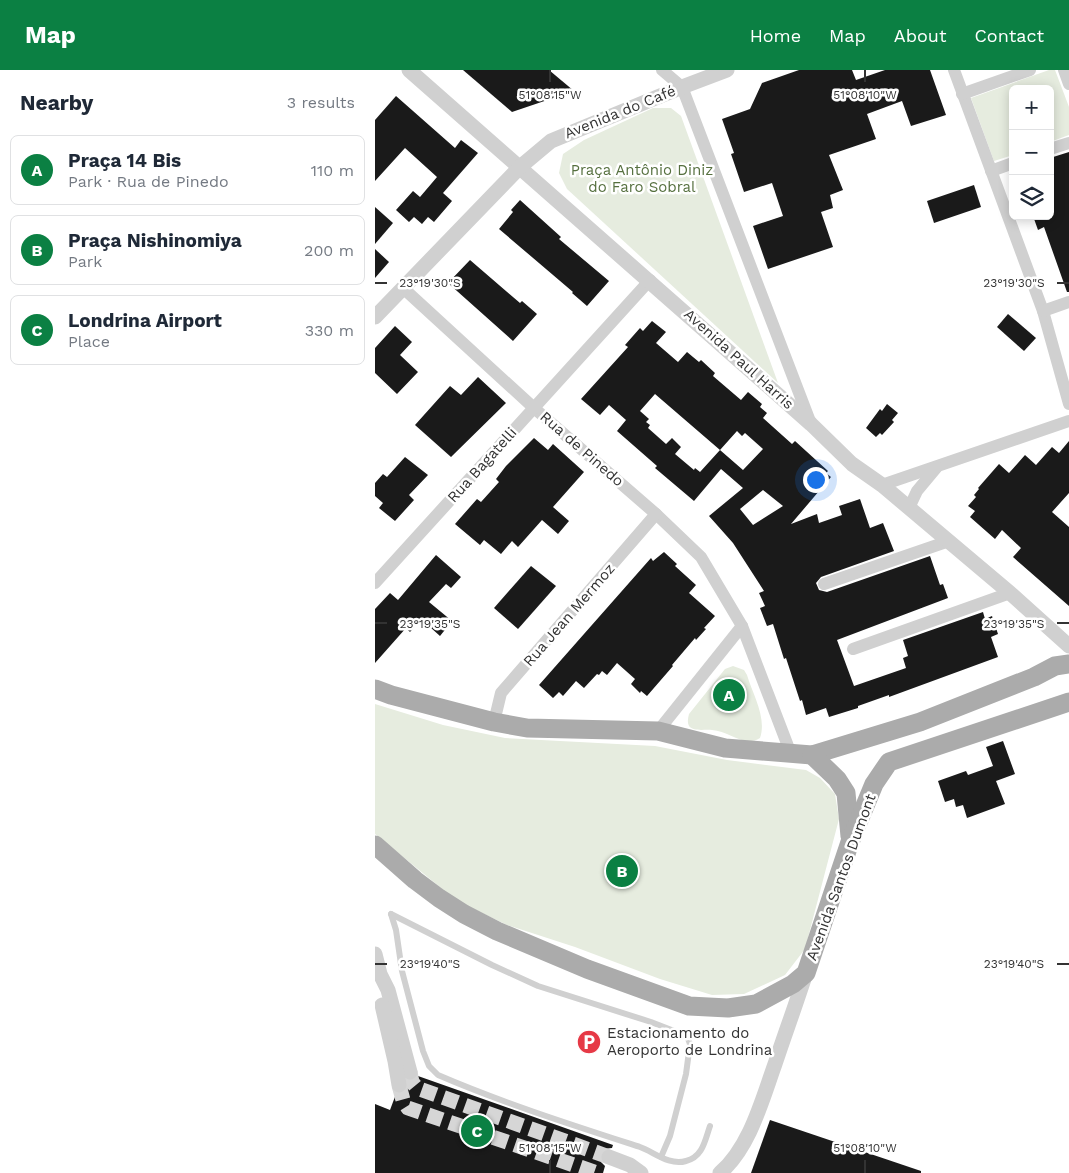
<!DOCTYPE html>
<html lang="en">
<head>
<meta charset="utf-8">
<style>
	:root { --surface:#fff; --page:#f2f2f3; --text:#1f2937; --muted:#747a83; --line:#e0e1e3; --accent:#0b8043 }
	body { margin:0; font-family:"Work Sans",sans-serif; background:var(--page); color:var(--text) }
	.controls { position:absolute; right:15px; top:15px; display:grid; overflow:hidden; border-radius:8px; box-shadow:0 2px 12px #0003 }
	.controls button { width:45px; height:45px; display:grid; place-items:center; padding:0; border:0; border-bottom:1px solid var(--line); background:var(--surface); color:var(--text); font:25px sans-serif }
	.you { position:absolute; left:440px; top:409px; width:18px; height:18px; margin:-12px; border:4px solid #fff; border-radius:50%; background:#1a73e8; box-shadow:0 0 0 8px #1a73e833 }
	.badge { display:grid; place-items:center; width:32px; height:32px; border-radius:50%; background:var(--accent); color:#fff; font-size:16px; font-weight:700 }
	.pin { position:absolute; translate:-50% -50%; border:2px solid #fff; box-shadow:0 1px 5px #0006 }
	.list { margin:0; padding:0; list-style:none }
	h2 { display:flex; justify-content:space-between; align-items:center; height:65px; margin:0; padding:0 20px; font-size:21px }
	h2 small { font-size:16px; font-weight:400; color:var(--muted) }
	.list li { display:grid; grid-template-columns:32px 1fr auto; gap:15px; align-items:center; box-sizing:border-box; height:70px; margin:0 10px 10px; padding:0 10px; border:1px solid var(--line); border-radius:8px }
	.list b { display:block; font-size:19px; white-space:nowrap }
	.list p { margin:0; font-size:16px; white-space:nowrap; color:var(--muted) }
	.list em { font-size:16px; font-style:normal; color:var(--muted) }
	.icon { flex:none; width:28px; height:28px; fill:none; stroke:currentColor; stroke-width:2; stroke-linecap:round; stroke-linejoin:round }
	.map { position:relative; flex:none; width:694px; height:1103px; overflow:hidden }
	header { display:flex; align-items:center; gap:30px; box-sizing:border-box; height:70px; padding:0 25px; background:var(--accent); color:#fff }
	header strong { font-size:24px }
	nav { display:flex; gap:28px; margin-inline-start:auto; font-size:18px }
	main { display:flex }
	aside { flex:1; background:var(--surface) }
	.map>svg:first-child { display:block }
	.green { fill:#e6ecdf }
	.building { fill:#1a1a1a; fill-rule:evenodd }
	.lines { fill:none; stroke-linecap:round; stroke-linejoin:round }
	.tertiary-tunnel { stroke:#d6d6d6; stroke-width:15; stroke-dasharray:15 8; stroke-linecap:butt }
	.service { stroke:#d0d0d0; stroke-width:6 }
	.minor { stroke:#d0d0d0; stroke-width:12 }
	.tertiary { stroke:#d0d0d0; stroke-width:15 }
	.primary { stroke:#ababab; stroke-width:19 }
	.ticks { fill:none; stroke:#333; stroke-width:2 }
	.labels { text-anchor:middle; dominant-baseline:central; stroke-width:5; stroke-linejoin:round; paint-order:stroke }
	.street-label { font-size:15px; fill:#333; stroke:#fff }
	.park-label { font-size:15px; fill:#56703f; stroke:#fff }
	.poi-label { font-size:15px; fill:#333; stroke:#fff; text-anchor:start }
	.ticks-label { font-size:12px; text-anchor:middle; fill:#333; stroke:#fff; stroke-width:5; stroke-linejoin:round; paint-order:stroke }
</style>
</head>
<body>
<header>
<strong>Map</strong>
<nav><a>Home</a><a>Map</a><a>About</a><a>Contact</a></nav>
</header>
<main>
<aside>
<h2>Nearby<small>3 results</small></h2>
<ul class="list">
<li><span class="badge">A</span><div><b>Praça 14 Bis</b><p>Park · Rua de Pinedo</p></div><em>110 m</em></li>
<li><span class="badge">B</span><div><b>Praça Nishinomiya</b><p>Park</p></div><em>200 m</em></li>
<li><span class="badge">C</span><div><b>Londrina Airport</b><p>Place</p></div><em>330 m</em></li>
</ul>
</aside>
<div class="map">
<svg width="694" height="1103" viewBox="0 0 694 1103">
	<rect width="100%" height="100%" fill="#fff"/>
	<g class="green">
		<path d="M674 0H680L694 37V65L675 72V19H638V85L619 91 596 28Z"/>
		<path d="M278 38H296L306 46 403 313 192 119 184 103 188 84 209 70Z"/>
		<path d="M358 596 369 600 372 605C378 625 392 648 385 668 369 678 354 661 337 660 330 659 319 662 314 656 312 652 313 648 314 644L350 599Z"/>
		<path d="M0 634 68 655 130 668 280 676 352 690 431 700 445 708 460 724 464 749 430 879 410 905 369 924 337 925 285 909 200 877 132 855 82 831 0 764Z"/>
	</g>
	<g class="building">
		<path d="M88 0H174L199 21 137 42Z"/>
		<path d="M424 0H477L481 10 510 0H555L571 45 536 56 527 31 492 44 501 69 454 85 468 120 455 125 458 138 446 142 458 177 393 199 378 156 408 146 397 113 369 122 356 84 359 83 347 49 375 39 387 13Z"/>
		<path d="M21 26 80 78 86 70 103 83 68 123 77 131 59 152 53 147 47 154 39 147 34 152 21 140 38 121 45 127 62 107 30 78 0 111V50Z"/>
		<path d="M694 82V222H692L669 157 663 160 658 146H675V88Z"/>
		<path d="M599 115 606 137 559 153 552 131Z"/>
		<path d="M145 130 186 167 184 169 234 211 212 236 197 223 198 222 124 159 138 142 136 140Z"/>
		<path d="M0 137 18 153 0 174Z"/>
		<path d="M0 179 14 192 0 208Z"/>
		<path d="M95 190 145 233 147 231 162 244 138 271 73 213Z"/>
		<path d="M633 244 661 268 649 281 622 257Z"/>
		<path d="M277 251 291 262 281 273 303 292 312 282 324 292 326 290 340 303 338 306 366 330 373 322 387 334 385 337 392 343 388 348 417 374 420 371 453 401 451 403 456 407 416 454 442 444 444 453 467 445 464 436 485 429 495 458 508 453 519 481 446 507 441 513 444 520 452 522 555 486 565 515 568 514 573 528 462 570 479 616 531 598 528 588 533 586 528 570 608 542 610 549 617 546 623 564 616 567 623 587 514 627V625L483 636V638L454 647 451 638 431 645 427 630 425 631 411 588 409 589 398 554 392 556 385 538 390 536 384 523 389 521 358 473 334 446 368 418 346 399 319 431 280 398 282 396 242 361 251 350 234 335 225 345 206 329 253 277 250 275 265 258 268 261ZM280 324 345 380 325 402 320 398 319 400 300 384 306 377 297 368 291 374 273 358 275 355 271 352 274 349 265 341ZM362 361 367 366 370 363 388 379 368 400 345 380ZM388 420 408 436 378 455 365 439Z"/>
		<path d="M20 256 37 272 25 285 43 302 22 324 0 303V278Z"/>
		<path d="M103 307 131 333 76 387 40 355 75 316 86 325Z"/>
		<path d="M512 334 523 343 517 350 519 352 507 365 505 363 501 367 491 358 505 339 507 341Z"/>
		<path d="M159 368 173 380 178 374 209 402 178 437 194 451 183 464 167 450 143 477 137 471 126 484 109 470 105 475 80 454 102 429 106 432 124 412 121 409 131 396Z"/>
		<path d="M694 371V423L677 442 694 457V536L638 487 646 478 627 460 620 469 595 447 600 441 593 436 601 427 599 425 604 419 603 418 624 394 634 403 650 385 661 395 677 377 684 383Z"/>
		<path d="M30 387 53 405 34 425 39 430 20 451 4 438 8 433 0 426V413L8 404 12 407Z"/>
		<path d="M289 482 302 494 300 496 321 515 314 523 340 546 329 558 331 559 321 570 320 568 297 595 298 596 272 626 266 621 265 623 256 614 260 609 242 593 232 605 227 601 224 605 222 604 209 618 201 611 188 626 184 622 178 628 164 615 276 488 278 491Z"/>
		<path d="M61 485 86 507 76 518 71 514 54 532 77 551 65 566 46 549 35 562 31 558 0 593V539L15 523 23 530Z"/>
		<path d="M156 496 181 516 143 559 119 538Z"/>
		<path d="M628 671 640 704 621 711 630 734 592 748 588 735 581 737 579 729 570 732 563 711 591 701 593 705 618 696 611 677Z"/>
		<path d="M43 1006 238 1075 237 1078 228 1079 225 1084 226 1092 230 1096 228 1103H0V1034L15 1040 21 1024 30 1022 33 1018V1011H38Z"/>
		<path d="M395 1050 546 1101V1103H376Z"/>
	</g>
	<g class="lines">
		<g class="tertiary-tunnel">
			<path d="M35 1002 37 1012 42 1018 234 1087"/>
			<path d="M24 1015 28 1030 33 1038 222 1103"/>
		</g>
		<g class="service">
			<path d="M16 844 21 860 27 901 48 981 54 996 63 1005C128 1033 197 1055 265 1077 279 1082 294 1096 311 1091 328 1087 330 1070 335 1056"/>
			<path d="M16 844 117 895 163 916 276 952 312 966 315 974 311 1004 295 1066 286 1087"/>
		</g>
		<g class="minor">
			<path d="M287 0 307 17 436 354"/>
			<path d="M579 0 668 241 694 334"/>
			<path d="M689 0 694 14"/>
			<path d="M587 24 655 0"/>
			<path d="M675 79 694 73"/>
			<path d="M616 101 638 93"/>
			<path d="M28 218 159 338 281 444 326 487 367 556 416 684"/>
			<path d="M668 241 694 232"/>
			<path d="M507 415 694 351"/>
			<path d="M534 438 542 421 562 397"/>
			<path d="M0 513 275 210"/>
			<path d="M449 514 574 471"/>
			<path d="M478 579 635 523"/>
			<path d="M119 652 126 623 281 444"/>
			<path d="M283 661 367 556"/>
		</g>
		<g class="tertiary">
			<path d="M34 0 436 354 477 394 507 415 635 523 694 576"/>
			<path d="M0 247 145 97 176 71 307 17 352 0"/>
			<path d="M0 884 5 904 13 920 35 1002"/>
			<path d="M7 935 20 991 24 1015"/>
			<path d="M234 1087 255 1095 266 1103"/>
			<path d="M345 1103C375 1077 387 1030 400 994 410 964 421 934 431 903"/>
		</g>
		<g class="primary">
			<path d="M0 619 16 625 119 652 152 658 283 661 350 678 437 685 545 652 659 607 680 596 694 594"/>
			<path d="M437 685 462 709 471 723 475 766"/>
			<path d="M0 775 40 810 64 828 89 844 122 861 212 899 314 936 353 938 381 934 418 914 431 903 475 772 499 714 514 692 694 632"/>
		</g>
	</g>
	<path class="ticks" d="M175 0V12M490 0V12M0 213H12M682 213H694M0 553H12M682 553H694M0 894H12M682 894H694M175 1090V1103M490 1090V1103"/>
	<defs>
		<g id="parking-disc" transform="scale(1.25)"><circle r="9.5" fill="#e63946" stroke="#fff"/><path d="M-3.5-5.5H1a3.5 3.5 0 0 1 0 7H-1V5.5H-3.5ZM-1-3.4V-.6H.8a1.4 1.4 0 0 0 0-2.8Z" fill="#fff"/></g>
	</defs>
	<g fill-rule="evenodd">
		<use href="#parking-disc" x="214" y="972"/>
	</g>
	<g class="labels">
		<g class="street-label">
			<text transform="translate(245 42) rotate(-22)">Avenida do Café</text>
			<text transform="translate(364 289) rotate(42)">Avenida Paul Harris</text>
			<text transform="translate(207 379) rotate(41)">Rua de Pinedo</text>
			<text transform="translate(107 395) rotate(-48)">Rua Bagatelli</text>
			<text transform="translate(194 545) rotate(-49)">Rua Jean Mermoz</text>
			<text transform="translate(466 807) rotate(-70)">Avenida Santos Dumont</text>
		</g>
		<g class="park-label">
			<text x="267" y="100">Praça Antônio Diniz<tspan x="267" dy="17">do Faro Sobral</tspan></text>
		</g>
		<g class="poi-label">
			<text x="232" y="963">Estacionamento do<tspan x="232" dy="17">Aeroporto de Londrina</tspan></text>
		</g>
	</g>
	<g class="ticks-label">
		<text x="175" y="29">51°08'15"W</text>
		<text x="490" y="29">51°08'10"W</text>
		<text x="55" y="217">23°19'30"S</text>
		<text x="639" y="217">23°19'30"S</text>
		<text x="55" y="558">23°19'35"S</text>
		<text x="639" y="558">23°19'35"S</text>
		<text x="55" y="898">23°19'40"S</text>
		<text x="639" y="898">23°19'40"S</text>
		<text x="175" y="1082">51°08'15"W</text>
		<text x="490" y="1082">51°08'10"W</text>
	</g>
</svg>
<div class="controls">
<button>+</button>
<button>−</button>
<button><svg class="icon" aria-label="layers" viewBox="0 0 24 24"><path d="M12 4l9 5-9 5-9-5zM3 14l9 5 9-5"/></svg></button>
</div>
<div class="you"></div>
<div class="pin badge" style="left:354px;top:625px">A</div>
<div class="pin badge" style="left:247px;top:801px">B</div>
<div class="pin badge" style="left:102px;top:1061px">C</div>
</div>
</main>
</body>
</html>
